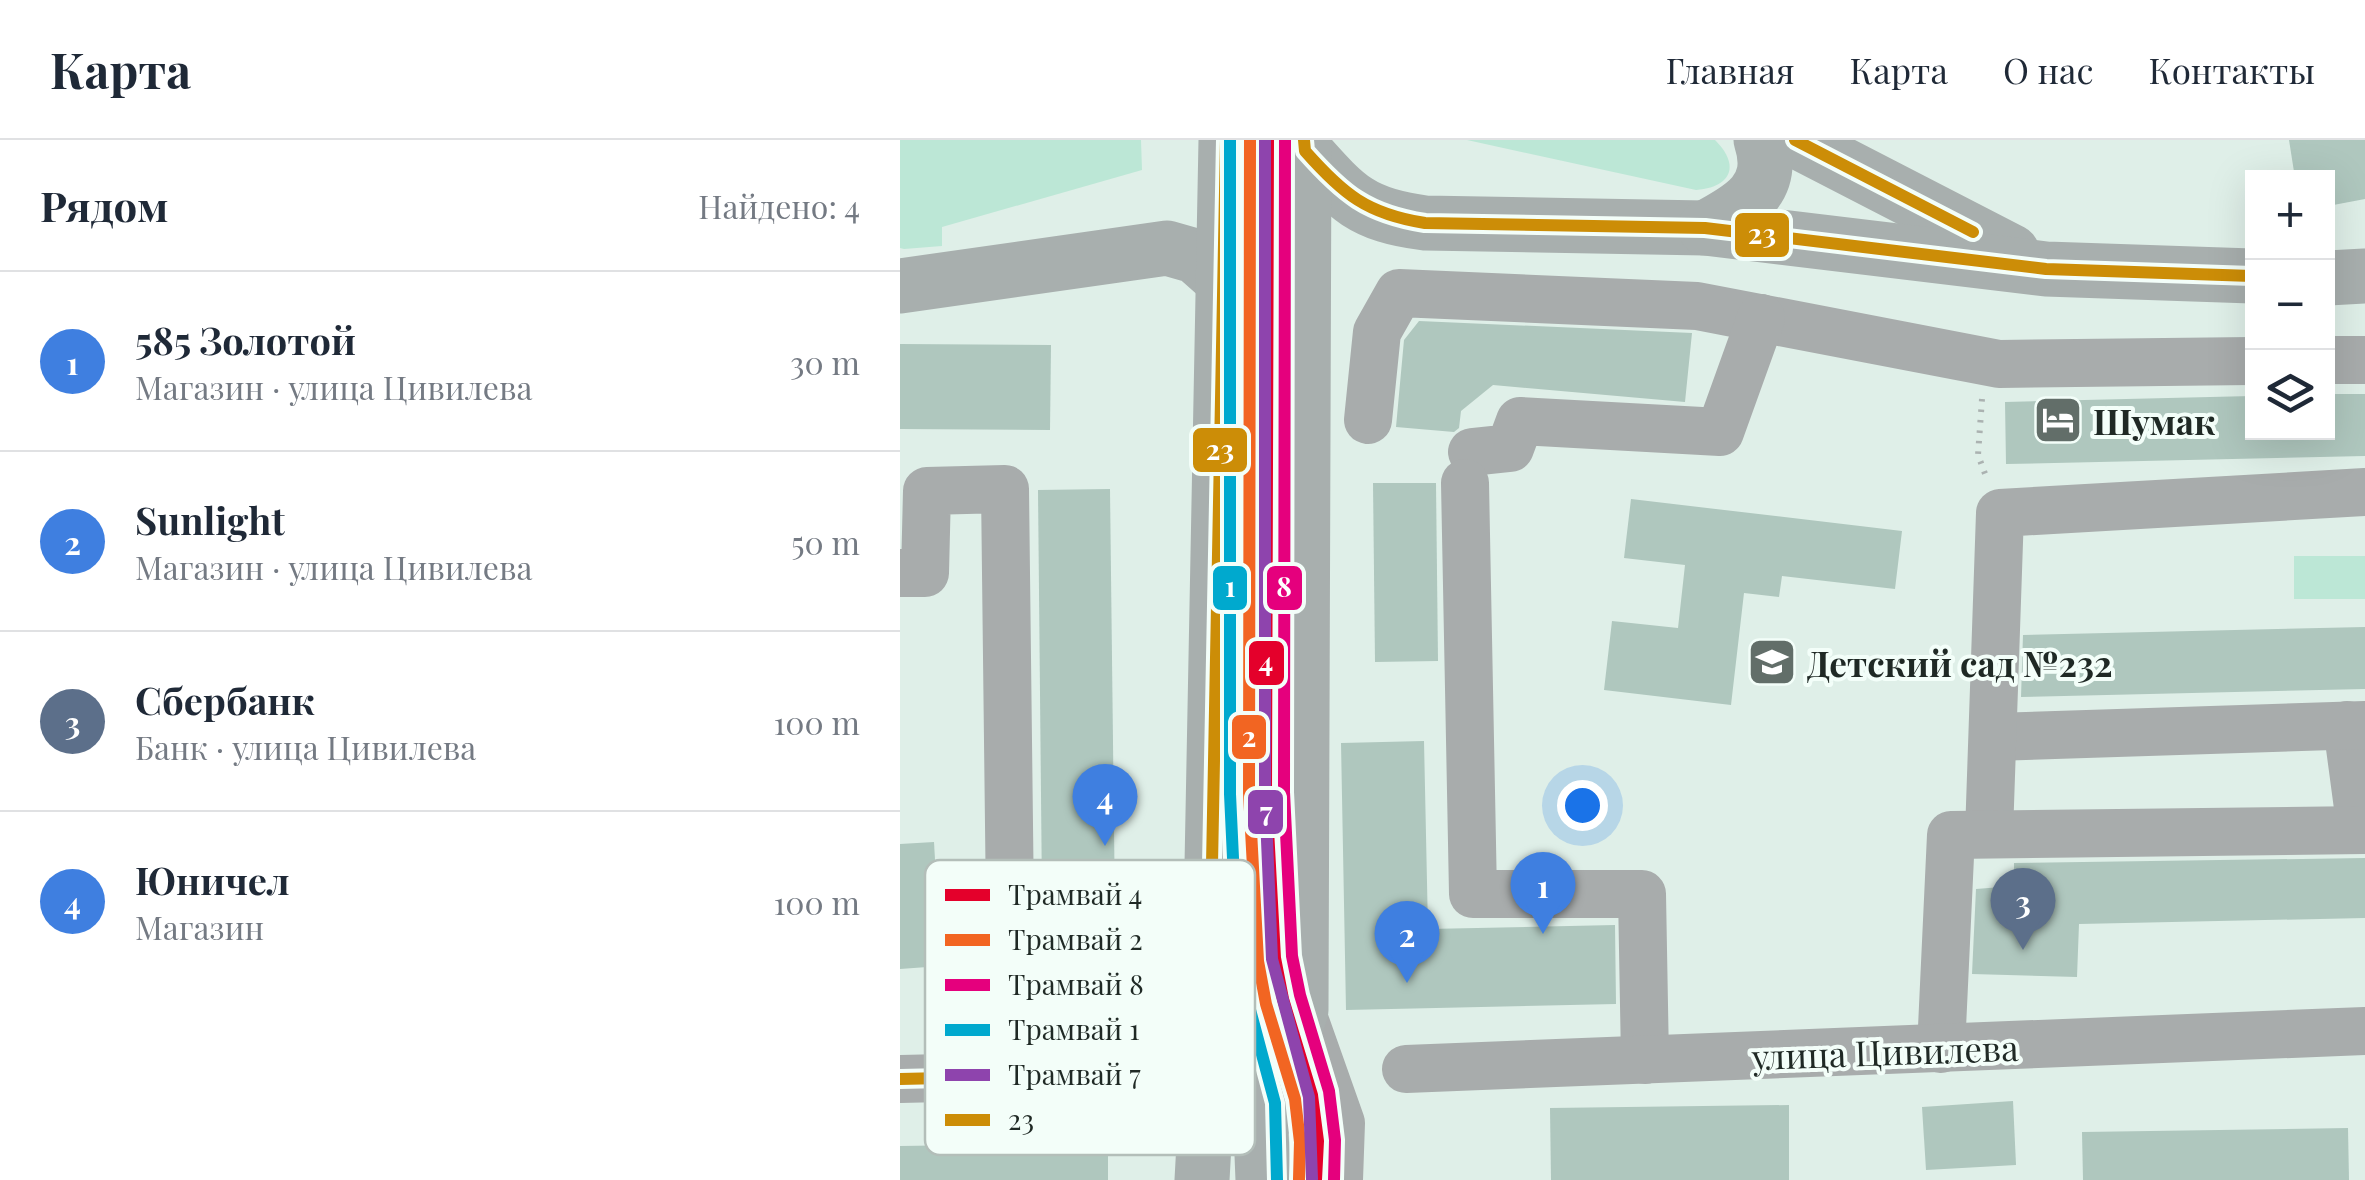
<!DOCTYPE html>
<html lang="ru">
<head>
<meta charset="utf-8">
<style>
	:root { --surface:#fff; --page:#f6f6f7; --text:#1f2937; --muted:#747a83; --line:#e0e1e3; --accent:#111827 }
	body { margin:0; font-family:"Playfair Display",serif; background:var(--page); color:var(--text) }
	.controls { position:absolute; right:30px; top:30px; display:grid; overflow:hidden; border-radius:0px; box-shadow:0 10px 40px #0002 }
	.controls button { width:90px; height:90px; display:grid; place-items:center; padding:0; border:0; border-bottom:2px solid var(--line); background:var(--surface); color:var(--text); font:50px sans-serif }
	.you { position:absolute; left:682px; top:665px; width:35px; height:35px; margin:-25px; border:8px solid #fff; border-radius:50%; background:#1a73e8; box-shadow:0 0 0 15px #1a73e833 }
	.badge { display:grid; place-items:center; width:65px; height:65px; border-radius:50%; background:var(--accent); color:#fff; font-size:32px; font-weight:700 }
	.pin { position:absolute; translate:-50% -82px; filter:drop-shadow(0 2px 5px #0008) }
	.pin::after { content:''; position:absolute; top:52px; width:35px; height:30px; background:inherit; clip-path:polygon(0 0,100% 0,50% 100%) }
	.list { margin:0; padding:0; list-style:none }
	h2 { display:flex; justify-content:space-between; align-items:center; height:130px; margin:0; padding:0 40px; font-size:42px }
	h2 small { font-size:32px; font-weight:400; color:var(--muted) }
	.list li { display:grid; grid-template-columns:65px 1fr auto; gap:30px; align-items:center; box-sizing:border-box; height:180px; padding:0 40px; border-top:2px solid var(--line) }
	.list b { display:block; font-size:38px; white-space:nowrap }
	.list p { margin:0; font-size:32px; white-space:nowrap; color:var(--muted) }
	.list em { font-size:32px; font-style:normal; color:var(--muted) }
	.icon { flex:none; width:55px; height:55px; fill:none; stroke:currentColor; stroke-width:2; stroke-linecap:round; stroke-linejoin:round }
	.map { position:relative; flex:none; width:1465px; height:1040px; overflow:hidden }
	header { display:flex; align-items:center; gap:60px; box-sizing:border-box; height:140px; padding:0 50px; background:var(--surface); border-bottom:2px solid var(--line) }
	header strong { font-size:48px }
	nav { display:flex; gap:55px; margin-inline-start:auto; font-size:35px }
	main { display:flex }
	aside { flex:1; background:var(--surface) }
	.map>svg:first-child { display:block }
	.green { fill:#bce7d6 }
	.building { fill:#afc7be }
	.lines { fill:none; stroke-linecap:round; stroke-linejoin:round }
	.path { stroke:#abb2b1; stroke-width:6; stroke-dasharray:2.5 8; stroke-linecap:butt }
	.minor { stroke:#a8acac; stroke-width:48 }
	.major { stroke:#a8afae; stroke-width:55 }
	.bus-1-casing { stroke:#f3fef9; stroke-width:20 }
	.bus-1 { stroke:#cc8d07; stroke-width:12 }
	.tram-1-casing { stroke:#f3fef9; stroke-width:20 }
	.tram-2-casing { stroke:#f3fef9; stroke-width:20 }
	.tram-3-casing { stroke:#f3fef9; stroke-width:20 }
	.tram-4-casing { stroke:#f3fef9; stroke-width:20 }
	.tram-5-casing { stroke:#f3fef9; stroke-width:20 }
	.tram-1 { stroke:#e4002b; stroke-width:12 }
	.tram-2 { stroke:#f26522; stroke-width:12 }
	.tram-3 { stroke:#e5007d; stroke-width:12 }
	.tram-4 { stroke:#00a9ce; stroke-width:12 }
	.tram-5 { stroke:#8e44ad; stroke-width:12 }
	.labels { text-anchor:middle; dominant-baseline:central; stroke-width:8; stroke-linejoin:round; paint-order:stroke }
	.poi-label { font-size:35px; font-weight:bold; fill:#1f2925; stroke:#f3fef9; text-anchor:start }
	.street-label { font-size:35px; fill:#1f2925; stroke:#f3fef9 }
	.key { fill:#f3fef9; stroke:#b3beb9; stroke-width:2.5 }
	.key-label { font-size:28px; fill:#1f2925 }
	.line-badge { stroke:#f3fef9; stroke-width:4 }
	.badge-label { font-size:28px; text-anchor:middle; font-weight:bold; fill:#fff }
</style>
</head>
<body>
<header>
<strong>Карта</strong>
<nav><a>Главная</a><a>Карта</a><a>О нас</a><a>Контакты</a></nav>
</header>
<main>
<aside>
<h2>Рядом<small>Найдено: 4</small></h2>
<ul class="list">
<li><span class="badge" style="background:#3f7fe0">1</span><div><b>585 Золотой</b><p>Магазин · улица Цивилева</p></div><em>30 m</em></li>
<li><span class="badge" style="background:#3f7fe0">2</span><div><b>Sunlight</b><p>Магазин · улица Цивилева</p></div><em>50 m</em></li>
<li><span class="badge" style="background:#5c6f8a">3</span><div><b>Сбербанк</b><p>Банк · улица Цивилева</p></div><em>100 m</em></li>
<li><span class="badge" style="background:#3f7fe0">4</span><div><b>Юничел</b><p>Магазин</p></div><em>100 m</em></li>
</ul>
</aside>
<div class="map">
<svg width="1465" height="1040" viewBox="0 0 1465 1040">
	<rect width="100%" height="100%" fill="#dfefe8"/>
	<g class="green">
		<path d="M0 0H241L242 30 42 87V106L4 109 0 108Z"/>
		<path d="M567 0H815C841 26 831 47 796 50Z"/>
		<rect x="1394" y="416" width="71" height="43"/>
	</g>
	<g class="building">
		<path d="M1389 0H1465V59L1428 66V38H1395Z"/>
		<path d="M519 181 792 193 785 262 593 245 561 271 559 288 554 292 496 287 504 200Z"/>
		<path d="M0 204 151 205 150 290 0 289Z"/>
		<path d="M1428 254H1465V316L1106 324 1105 262 1352 256V292H1428Z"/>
		<path d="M473 343H536L538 521 475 522Z"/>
		<path d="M210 349 216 856 143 857 138 350Z"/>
		<path d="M731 359 1002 391 995 449 882 436 879 457 844 453 831 565 704 550 712 481 778 488 785 425 724 418Z"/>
		<path d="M1465 487V549L1121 557 1123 495Z"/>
		<path d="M524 601 528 789 715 785 716 864 446 870 441 603Z"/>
		<path d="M34 702 41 826 0 829V704Z"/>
		<path d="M1465 718V778L1179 784 1177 837 1072 834 1076 749 1114 746V723Z"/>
		<path d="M1113 961 1116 1025 1026 1030 1022 967Z"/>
		<path d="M889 965V1040H651L650 968Z"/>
		<path d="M1448 988 1449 1040H1183L1182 992Z"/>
		<path d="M208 1003V1040H0V1006Z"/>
	</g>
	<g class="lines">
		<path class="path" d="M1082 259 1078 315 1087 339"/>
		<g class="minor">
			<path d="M1428 220H1465"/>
			<path d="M468 280 477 192 499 153 797 166 1099 224 1352 221"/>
			<path d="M572 312 610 308 620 281 820 292 861 178"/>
			<path d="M565 343 573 754H742L745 920"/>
			<path d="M0 433H25L27 351 105 349 112 936"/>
			<path d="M1447 585 1461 690"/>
			<path d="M1093 597 1465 585"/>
			<path d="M1089 694 1100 373 1465 352"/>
			<path d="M401 870 441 983 439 1040"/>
			<path d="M1041 909 1051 695 1465 690"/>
			<path d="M506 929 1465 891"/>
			<path d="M0 939 308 932 361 990"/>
		</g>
		<g class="major">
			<path d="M895 0 1112 112"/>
			<path d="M405 11C446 57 461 75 525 83L805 88 1146 129 1352 136"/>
			<path d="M805 88C843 68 877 49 861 0"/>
			<path d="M1428 138 1465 136"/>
			<path d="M0 146 267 108 295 116 321 139"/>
			<path d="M302 1040 308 932 326 0"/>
			<path d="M363 1040 361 990 401 870 404 0"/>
		</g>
		<g class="bus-1-casing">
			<g id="bus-1">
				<path d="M404 0 405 11C443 54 467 74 525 83L805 88 1146 129 1352 136"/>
				<path d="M895 0 1073 92"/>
				<path d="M0 939 308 932 326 0"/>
			</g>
		</g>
		<use href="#bus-1" class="bus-1"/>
		<g class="tram-1-casing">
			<path id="tram-1" d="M368 0 366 652 375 818 383 859 412 955 418 1001 416 1040"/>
		</g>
		<g class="tram-2-casing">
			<path id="tram-2" d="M350 0 349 653 358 821 366 864 395 959 400 1002 399 1039"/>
		</g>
		<g class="tram-3-casing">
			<path id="tram-3" d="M385 0 384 652 392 816 400 855 429 951 435 1000 434 1040"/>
		</g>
		<g class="tram-4-casing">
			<path id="tram-4" d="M330 0V654L338 825 375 963 377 1040"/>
		</g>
		<g class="tram-5-casing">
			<path id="tram-5" d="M365 0V653L372 819 409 957 412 1039"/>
		</g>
		<use href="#tram-1" class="tram-1"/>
		<use href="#tram-2" class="tram-2"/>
		<use href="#tram-3" class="tram-3"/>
		<use href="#tram-4" class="tram-4"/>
		<use href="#tram-5" class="tram-5"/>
	</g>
	<defs>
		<g id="hotel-square" transform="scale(2.5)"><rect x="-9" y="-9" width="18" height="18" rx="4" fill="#626e69" stroke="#f3fef9"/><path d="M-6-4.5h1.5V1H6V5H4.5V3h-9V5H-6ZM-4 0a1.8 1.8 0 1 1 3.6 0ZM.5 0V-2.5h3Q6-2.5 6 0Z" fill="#fff"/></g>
		<g id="school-square" transform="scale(2.5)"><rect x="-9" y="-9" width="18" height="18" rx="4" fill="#626e69" stroke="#f3fef9"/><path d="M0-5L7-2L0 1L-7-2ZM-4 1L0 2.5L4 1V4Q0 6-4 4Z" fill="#fff"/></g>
	</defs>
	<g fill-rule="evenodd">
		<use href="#hotel-square" x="1158" y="280"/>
		<use href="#school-square" x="872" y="522"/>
	</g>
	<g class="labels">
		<g class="poi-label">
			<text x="1193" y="280">Шумак</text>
			<text x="907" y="522">Детский сад №232</text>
		</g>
		<g class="street-label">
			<text transform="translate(985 911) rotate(-2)">улица Цивилева</text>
		</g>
	</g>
	<rect x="25" y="720" width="330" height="295" rx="15" class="key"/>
	<rect x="45" y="749" width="45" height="12" fill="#e4002b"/>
	<rect x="45" y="794" width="45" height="12" fill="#f26522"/>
	<rect x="45" y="839" width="45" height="12" fill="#e5007d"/>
	<rect x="45" y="884" width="45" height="12" fill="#00a9ce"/>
	<rect x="45" y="929" width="45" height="12" fill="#8e44ad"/>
	<rect x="45" y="974" width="45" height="12" fill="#cc8d07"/>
	<g class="key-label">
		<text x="108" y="765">Трамвай 4</text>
		<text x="108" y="810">Трамвай 2</text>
		<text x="108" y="855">Трамвай 8</text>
		<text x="108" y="900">Трамвай 1</text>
		<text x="108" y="945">Трамвай 7</text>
		<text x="108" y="990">23</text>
	</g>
	<g class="line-badge">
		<rect x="833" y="71" width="58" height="48" rx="10" fill="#cc8d07"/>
		<rect x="291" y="286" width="58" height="48" rx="10" fill="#cc8d07"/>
		<rect x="311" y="424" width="38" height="48" rx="10" fill="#00a9ce"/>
		<rect x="365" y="424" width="39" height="48" rx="10" fill="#e5007d"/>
		<rect x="347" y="499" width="39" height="48" rx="10" fill="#e4002b"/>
		<rect x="330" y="573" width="38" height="48" rx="10" fill="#f26522"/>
		<rect x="346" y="648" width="39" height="48" rx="10" fill="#8e44ad"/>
	</g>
	<g class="badge-label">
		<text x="862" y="104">23</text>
		<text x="320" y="320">23</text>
		<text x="330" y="457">1</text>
		<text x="384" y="457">8</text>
		<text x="366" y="532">4</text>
		<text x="349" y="607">2</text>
		<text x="366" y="682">7</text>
	</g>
</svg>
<div class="controls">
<button>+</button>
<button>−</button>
<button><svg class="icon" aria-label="layers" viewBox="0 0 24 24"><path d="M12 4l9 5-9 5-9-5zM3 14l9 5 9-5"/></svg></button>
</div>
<div class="you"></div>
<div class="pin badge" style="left:643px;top:794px;background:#3f7fe0">1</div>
<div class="pin badge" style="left:507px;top:843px;background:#3f7fe0">2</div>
<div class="pin badge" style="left:1123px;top:810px;background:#5c6f8a">3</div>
<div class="pin badge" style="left:205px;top:706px;background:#3f7fe0">4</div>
</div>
</main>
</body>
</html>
